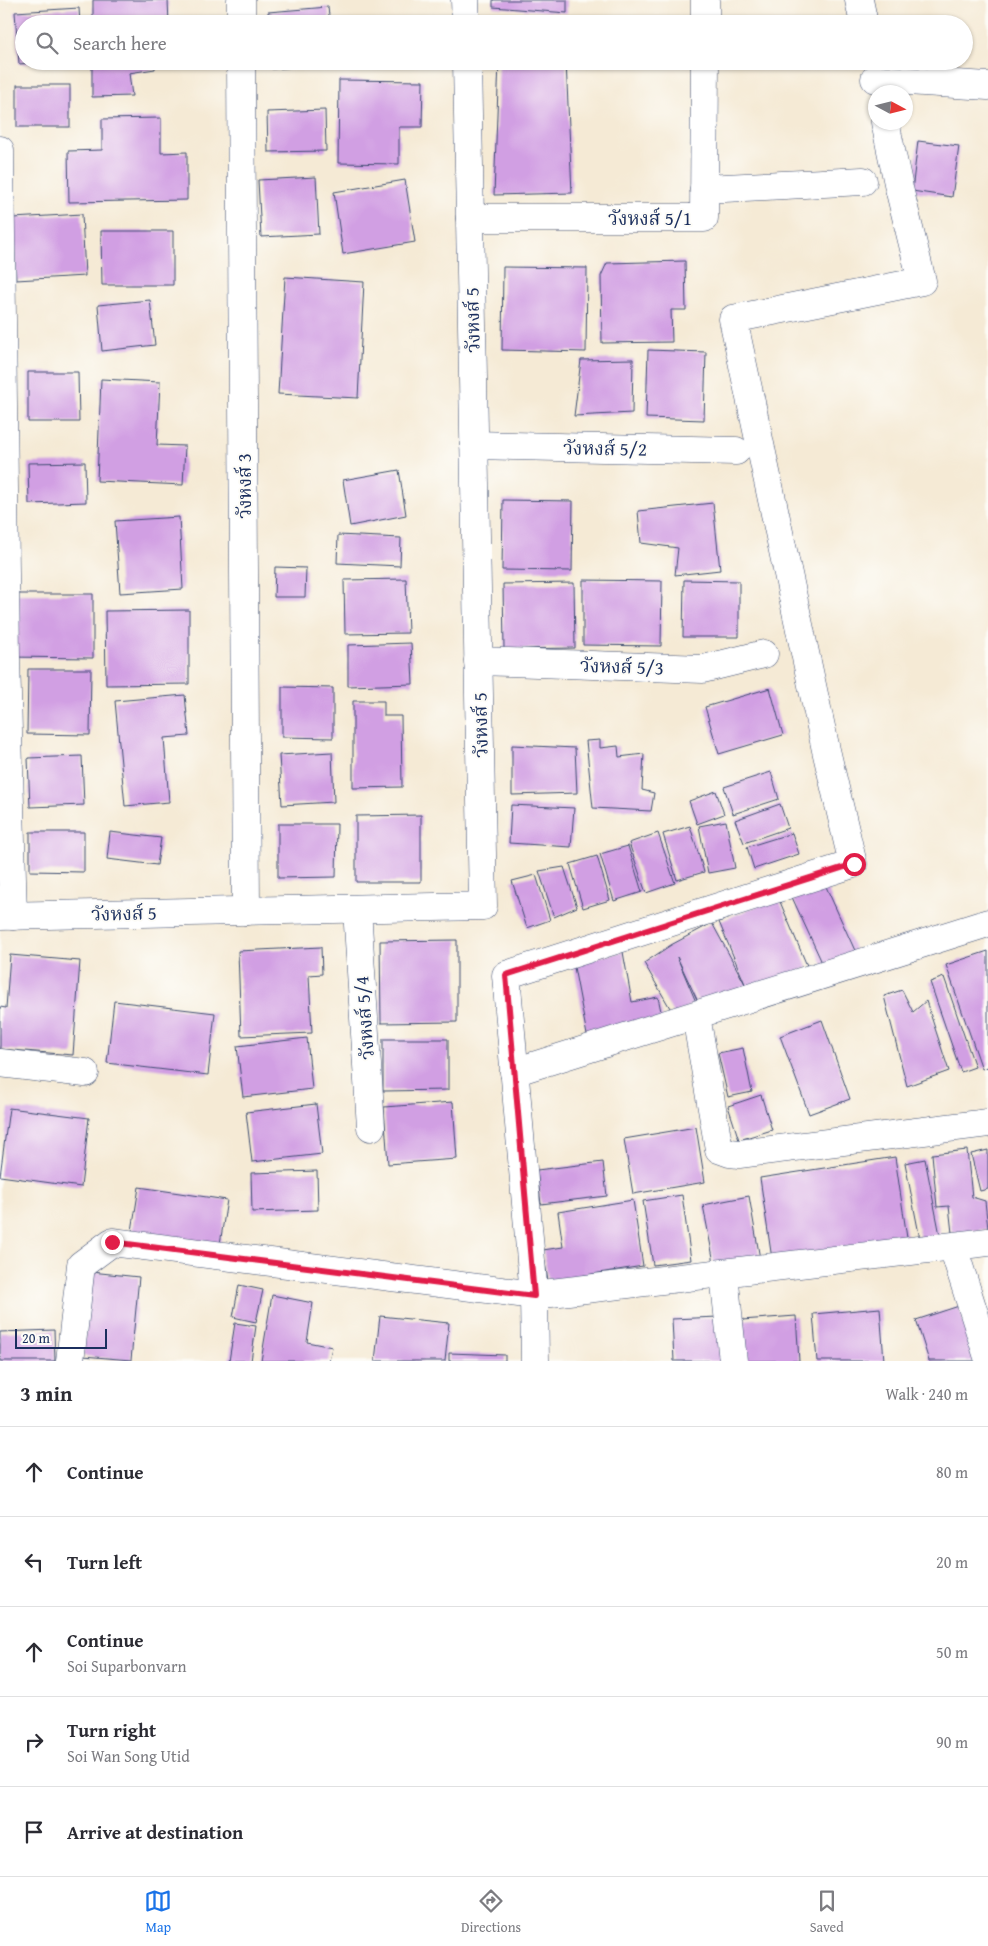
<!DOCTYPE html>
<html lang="en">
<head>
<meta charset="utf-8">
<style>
	:root { --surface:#fff; --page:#f7f7f7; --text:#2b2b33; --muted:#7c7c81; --line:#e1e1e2; --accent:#1a73e8 }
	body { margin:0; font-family:"Gentium Book Plus","Noto Serif Thai",serif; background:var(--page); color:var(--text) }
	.compass { position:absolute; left:868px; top:85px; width:45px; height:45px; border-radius:50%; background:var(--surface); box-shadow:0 1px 4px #0004; rotate:97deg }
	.scale { position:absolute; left:15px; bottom:12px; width:92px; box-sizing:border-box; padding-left:5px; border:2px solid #1b2f5e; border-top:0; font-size:14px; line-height:18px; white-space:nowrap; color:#1b2f5e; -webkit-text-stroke:4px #fdfcf7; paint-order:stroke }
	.stop { position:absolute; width:15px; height:15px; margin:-11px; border:4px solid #e11d48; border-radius:50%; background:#fff }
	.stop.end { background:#e11d48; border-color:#fff; box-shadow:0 1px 5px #0008 }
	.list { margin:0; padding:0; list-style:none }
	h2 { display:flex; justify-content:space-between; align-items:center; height:65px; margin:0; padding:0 20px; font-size:21px }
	h2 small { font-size:16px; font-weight:400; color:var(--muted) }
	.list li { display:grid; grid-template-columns:32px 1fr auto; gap:15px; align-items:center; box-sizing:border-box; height:90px; padding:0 20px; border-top:1px solid var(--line) }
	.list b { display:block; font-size:19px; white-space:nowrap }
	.list p { margin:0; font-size:16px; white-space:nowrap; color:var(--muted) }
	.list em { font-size:16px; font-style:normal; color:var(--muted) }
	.icon { flex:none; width:28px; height:28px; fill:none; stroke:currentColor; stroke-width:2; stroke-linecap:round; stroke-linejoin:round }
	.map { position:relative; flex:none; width:988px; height:1361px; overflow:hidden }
	.search { position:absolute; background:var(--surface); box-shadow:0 1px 4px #0004; left:15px; right:15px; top:15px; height:55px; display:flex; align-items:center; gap:12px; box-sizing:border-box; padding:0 18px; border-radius:28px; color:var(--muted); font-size:19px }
	.sheet { height:515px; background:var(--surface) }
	nav { display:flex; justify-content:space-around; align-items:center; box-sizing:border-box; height:70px; border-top:1px solid var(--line); background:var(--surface); font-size:14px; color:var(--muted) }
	nav a { display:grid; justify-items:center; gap:2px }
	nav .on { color:var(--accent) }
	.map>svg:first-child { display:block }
	.building { fill:#d19fe3 }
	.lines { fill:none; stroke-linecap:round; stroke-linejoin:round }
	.minor-casing { stroke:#3c4b70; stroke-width:29 }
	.minor { stroke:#fff; stroke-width:28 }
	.route { stroke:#e11d48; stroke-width:6 }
	.labels { text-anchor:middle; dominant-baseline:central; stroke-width:4; stroke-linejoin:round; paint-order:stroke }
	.street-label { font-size:19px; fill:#1b2f5e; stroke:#fdfcf7 }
</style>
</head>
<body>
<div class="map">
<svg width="988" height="1361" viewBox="0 0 988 1361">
	<rect width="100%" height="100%" fill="#fdfcf7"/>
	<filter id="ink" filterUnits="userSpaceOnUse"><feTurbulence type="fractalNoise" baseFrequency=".02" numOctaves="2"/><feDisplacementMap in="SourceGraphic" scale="10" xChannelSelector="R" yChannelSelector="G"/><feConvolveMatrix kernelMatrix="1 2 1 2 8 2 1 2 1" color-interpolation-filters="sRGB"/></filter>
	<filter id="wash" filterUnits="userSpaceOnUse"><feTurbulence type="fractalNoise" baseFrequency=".0096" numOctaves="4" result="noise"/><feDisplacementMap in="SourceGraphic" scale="20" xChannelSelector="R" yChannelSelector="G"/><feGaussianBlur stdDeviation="1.12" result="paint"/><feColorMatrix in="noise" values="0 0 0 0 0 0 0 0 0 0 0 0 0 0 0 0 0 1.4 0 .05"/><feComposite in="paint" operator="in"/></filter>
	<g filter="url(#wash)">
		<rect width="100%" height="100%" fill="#f5ead5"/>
		<g id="blocks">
			<g class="building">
				<path d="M93 0H168L169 24H93Z"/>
				<path d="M493 0H567V13L493 7Z"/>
				<path d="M328 7 330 24H269L268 12Z"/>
				<path d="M79 8 80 24H24V61H32V63L19 64 15 12Z"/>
				<path d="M92 61H155V69L129 73 132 96 92 97Z"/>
				<path d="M272 61H333V64L272 69Z"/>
				<path d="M499 61H566L572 193 494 195Z"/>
				<path d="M339 80 423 81 422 127H399V164L338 163Z"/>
				<rect x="17" y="85" width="53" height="42"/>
				<path d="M325 110 326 151 268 152 267 112Z"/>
				<path d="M161 118V153L187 152V200L69 202 68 151 102 150V119Z"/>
				<path d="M918 141 959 146 952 197 912 191Z"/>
				<path d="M316 177 319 234 261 237 258 180Z"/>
				<path d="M405 180 415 242 343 254 334 192Z"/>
				<path d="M82 214 85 276 16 280 13 218Z"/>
				<path d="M101 231H173V285H102Z"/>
				<path d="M685 261 686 310H671L672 342 602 343 601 276 607 263Z"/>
				<path d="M503 267 587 268 586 352 502 350Z"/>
				<path d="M285 277 364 282 358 398 278 394Z"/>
				<path d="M150 300 155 345 102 351 98 305Z"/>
				<path d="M648 350 706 352 704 420 646 418Z"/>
				<path d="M633 359 632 413 574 416 581 360Z"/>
				<path d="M28 372H78L79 422H28Z"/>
				<path d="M101 379 160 382 157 445 185 446 183 485 97 481Z"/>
				<path d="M85 462 86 502 29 504 28 463Z"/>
				<path d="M399 470 406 515 350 526 343 480Z"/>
				<path d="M503 500 573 501 572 571 502 570Z"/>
				<path d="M713 503 720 570 675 575 678 548 641 543 638 511Z"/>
				<path d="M179 517 183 589 120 593 115 521Z"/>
				<path d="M338 535 401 538 400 566 337 563Z"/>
				<path d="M275 567 306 568 305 597H274Z"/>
				<path d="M406 579 408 633 345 634 344 580Z"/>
				<path d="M583 580 662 581 661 646 583 645Z"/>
				<path d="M684 580 739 581V637H683Z"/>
				<path d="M574 583 575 648 504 649 503 584Z"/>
				<path d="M8 594H93V658L8 657Z"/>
				<path d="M189 610V684L106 685 105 611Z"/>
				<path d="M411 643 413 684 348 686V645Z"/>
				<path d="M28 669H91L90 735 27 734Z"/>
				<path d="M282 687 333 688V738L282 737Z"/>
				<path d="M770 688 783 735 719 754 705 707Z"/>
				<path d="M185 695 189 736 164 738 169 802 125 806 115 701Z"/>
				<path d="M353 701H384V716H401L402 787 353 788Z"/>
				<path d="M600 740V748L618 746 619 757 644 754 642 790 654 793 651 811 593 808 586 741Z"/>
				<path d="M512 745 575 748 577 793 512 795Z"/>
				<path d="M332 752 334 802 282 805 279 755Z"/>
				<path d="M82 756 84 805 30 807 28 758Z"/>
				<path d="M771 772 779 799 733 814 724 787Z"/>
				<path d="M716 791 724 814 697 824 689 801Z"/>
				<path d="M780 804 788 828 744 843 735 820Z"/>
				<path d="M511 805 574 808 571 847 509 843Z"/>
				<path d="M421 815V882H356V816Z"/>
				<path d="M726 821 735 868 708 873 699 826Z"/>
				<path d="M278 824H337L336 877 278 878Z"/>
				<path d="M690 826 704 872 677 880 663 834Z"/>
				<path d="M30 832H84V872L30 871Z"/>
				<path d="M110 832 161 838 157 865 107 859Z"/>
				<path d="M658 833 675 883 646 893 629 843Z"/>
				<path d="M792 833 799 854 754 869 747 847Z"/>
				<path d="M628 846 642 892 614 901 600 854Z"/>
				<path d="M597 856 610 900 583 908 570 864Z"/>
				<path d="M564 867 577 907 554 917 539 871Z"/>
				<path d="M536 875 550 920 527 928 512 881Z"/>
				<path d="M823 880 857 955 825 969 791 895Z"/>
				<path d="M778 897 808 968 701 1008 677 957 696 1002 674 1015 644 963 671 945 712 923 745 984 719 922Z"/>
				<path d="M457 940V1022L381 1023 380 941Z"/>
				<path d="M321 947 322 974 309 975 312 1033 241 1036 238 951Z"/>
				<path d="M988 951V1067L982 1069 946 965Z"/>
				<path d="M623 952 632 1002 658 997 663 1021 587 1035 573 962Z"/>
				<path d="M10 955 80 961 73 1055 0 1049V1007L6 1008Z"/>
				<path d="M944 977 975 1067 961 1072 930 982Z"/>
				<path d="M902 990 913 1012 926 1001 949 1071 907 1086 884 996Z"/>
				<path d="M114 1001 215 1013 208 1075 107 1063Z"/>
				<path d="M822 1020 850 1099 809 1114 780 1036Z"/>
				<path d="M307 1038 312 1089 243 1097 237 1046Z"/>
				<path d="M383 1039H448V1090L383 1091Z"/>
				<path d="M743 1048 752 1092 728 1097 718 1053Z"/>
				<path d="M761 1095 772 1130 739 1140 728 1106Z"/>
				<path d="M453 1102 457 1159 388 1164 384 1107Z"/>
				<path d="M316 1104 322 1154 252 1162 246 1112Z"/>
				<path d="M9 1108 89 1118 81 1187 0 1176Z"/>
				<path d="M696 1127 705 1182 633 1194 624 1139Z"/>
				<path d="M967 1150 972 1197 985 1201 988 1229 952 1233 949 1206 937 1207 932 1154Z"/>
				<path d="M988 1150V1189L980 1191 971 1154Z"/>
				<path d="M895 1157 907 1238 772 1259 760 1178Z"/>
				<path d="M925 1159 940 1235 920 1239 905 1163Z"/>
				<path d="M603 1162 607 1196 541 1204 537 1170Z"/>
				<path d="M317 1171 318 1210 252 1212 251 1173Z"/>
				<path d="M139 1187 227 1200 220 1244 132 1231Z"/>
				<path d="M682 1195 691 1260 653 1265 643 1201Z"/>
				<path d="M749 1196 760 1259 715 1268 703 1205Z"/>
				<path d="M633 1200 643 1266 548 1281 543 1250 563 1247 558 1212Z"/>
				<path d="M91 1272 139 1277 131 1360 83 1356Z"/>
				<path d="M239 1285 263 1290 256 1322 233 1317Z"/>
				<path d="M272 1295 313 1303 307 1342 332 1347 329 1361H261Z"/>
				<path d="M959 1306 976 1361H929L916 1320Z"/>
				<path d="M880 1308 884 1361H817L813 1314Z"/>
				<path d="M380 1316 449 1323 445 1361H375Z"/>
				<path d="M796 1316 799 1361H744L742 1320Z"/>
				<path d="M718 1317 721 1361H674L672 1319Z"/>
				<path d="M235 1323 256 1326 251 1361H229Z"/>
				<path d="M54 1330 55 1361H0V1332Z"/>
				<path d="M449 1353 505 1355V1361H449Z"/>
			</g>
		</g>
	</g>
	<g filter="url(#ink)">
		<use href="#blocks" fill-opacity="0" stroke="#3c4b70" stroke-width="1"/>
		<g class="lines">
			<g class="minor-casing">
				<g id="minor">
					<path d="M241 0V24"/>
					<path d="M465 0 466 24"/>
					<path d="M859 0 864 24"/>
					<path d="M705 24V0"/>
					<path d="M241 61 246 911"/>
					<path d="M875 79 988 86"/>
					<path d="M0 150 6 658 13 916"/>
					<path d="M704 189 863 181"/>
					<path d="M470 218H704L705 61"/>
					<path d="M474 445 736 451"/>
					<path d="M478 661 703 669 764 654"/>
					<path d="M357 909 371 1127"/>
					<path d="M0 916 483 906 467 61"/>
					<path d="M696 1016 719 1149 730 1153 739 1154 988 1123"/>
					<path d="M0 1063 85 1073"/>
					<path d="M514 1072 988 923"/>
					<path d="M953 1247 988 1357"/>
					<path d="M724 1274 733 1361"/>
					<path d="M70 1361 81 1265 112 1242 534 1295 988 1242"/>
					<path d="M535 1361 534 1295 506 975 853 864 826 750 733 319 922 281 899 188 885 122"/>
				</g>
			</g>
			<use href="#minor" class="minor"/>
		</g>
	</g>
	<g class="lines" filter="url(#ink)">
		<path class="route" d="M112 1242 534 1296 506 975 854 864"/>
	</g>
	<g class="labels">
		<g class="street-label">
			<text x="650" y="218">วังหงส์ 5/1</text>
			<text transform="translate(472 320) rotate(-91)">วังหงส์ 5</text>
			<text transform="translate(605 448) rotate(1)">วังหงส์ 5/2</text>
			<text transform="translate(244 486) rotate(-90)">วังหงส์ 3</text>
			<text transform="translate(622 666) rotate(2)">วังหงส์ 5/3</text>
			<text transform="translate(480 725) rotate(-91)">วังหงส์ 5</text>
			<text transform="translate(124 913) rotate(-1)">วังหงส์ 5</text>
			<text transform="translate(364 1018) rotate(-94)">วังหงส์ 5/4</text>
		</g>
	</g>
</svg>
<svg class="compass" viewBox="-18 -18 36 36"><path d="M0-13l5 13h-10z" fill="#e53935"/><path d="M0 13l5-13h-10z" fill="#7c7c81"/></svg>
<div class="scale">20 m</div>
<div class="stop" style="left:854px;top:864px"></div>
<div class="stop end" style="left:112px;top:1242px"></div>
<div class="search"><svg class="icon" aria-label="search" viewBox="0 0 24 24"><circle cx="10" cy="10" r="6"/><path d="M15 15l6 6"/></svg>Search here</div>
</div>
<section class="sheet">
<h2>3 min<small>Walk · 240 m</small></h2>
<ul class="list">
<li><svg class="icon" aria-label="ahead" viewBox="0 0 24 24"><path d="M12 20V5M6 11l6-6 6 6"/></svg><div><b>Continue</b></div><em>80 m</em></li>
<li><svg class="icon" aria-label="left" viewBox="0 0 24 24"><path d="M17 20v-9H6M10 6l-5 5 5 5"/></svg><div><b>Turn left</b></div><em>20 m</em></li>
<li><svg class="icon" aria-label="ahead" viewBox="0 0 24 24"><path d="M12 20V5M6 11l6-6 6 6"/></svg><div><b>Continue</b><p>Soi Suparbonvarn</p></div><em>50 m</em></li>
<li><svg class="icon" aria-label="right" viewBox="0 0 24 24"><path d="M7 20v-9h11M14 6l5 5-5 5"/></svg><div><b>Turn right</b><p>Soi Wan Song Utid</p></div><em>90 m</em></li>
<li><svg class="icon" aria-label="arrive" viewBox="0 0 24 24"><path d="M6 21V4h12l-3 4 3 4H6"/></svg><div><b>Arrive at destination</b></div></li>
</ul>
</section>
<nav>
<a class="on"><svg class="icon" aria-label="map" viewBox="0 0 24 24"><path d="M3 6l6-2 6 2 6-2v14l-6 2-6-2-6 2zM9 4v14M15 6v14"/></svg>Map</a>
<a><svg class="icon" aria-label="directions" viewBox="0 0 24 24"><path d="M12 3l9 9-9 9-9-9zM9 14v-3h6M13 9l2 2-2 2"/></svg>Directions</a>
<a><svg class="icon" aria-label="saved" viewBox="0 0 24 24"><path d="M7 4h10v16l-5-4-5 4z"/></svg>Saved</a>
</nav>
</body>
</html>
